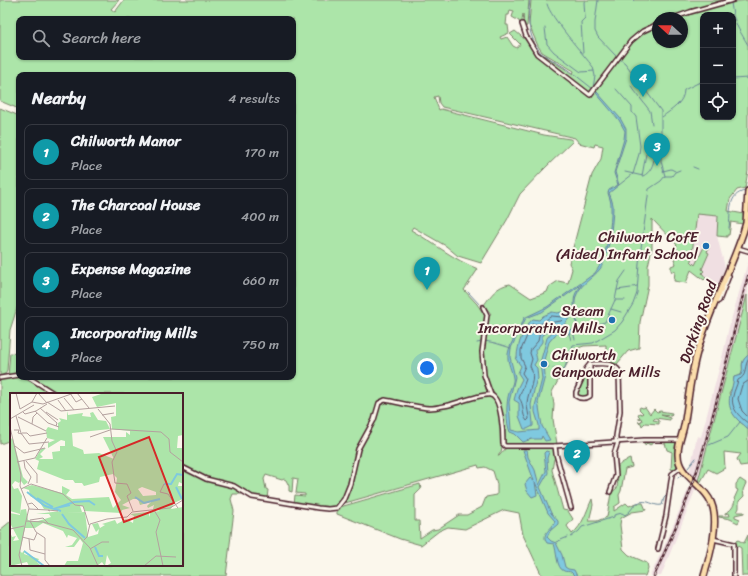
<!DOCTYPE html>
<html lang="en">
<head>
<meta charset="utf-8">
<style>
	:root { --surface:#171b24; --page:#242831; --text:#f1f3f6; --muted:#9ea1a6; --line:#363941; --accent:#1f6fb2 }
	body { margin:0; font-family:Sriracha,sans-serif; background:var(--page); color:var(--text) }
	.controls { position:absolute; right:12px; top:12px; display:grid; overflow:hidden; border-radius:8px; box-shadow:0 1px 3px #0004 }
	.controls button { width:36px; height:36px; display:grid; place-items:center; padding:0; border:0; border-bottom:1px solid var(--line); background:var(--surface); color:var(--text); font:20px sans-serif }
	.compass { position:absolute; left:652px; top:12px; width:36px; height:36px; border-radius:50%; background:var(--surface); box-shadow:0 1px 3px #0004; rotate:291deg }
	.you { position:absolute; left:427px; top:368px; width:14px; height:14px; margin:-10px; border:3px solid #fff; border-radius:50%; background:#1a73e8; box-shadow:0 0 0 6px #1a73e833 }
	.badge { display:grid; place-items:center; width:26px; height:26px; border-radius:50%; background:var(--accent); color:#fff; font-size:13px; font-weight:700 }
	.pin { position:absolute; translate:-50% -33px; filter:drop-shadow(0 1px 2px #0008) }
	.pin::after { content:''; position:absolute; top:21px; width:14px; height:12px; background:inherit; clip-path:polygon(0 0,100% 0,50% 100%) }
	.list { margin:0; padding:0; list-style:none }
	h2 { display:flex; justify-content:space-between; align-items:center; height:52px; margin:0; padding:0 16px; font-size:17px }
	h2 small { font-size:13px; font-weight:400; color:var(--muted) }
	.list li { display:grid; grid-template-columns:26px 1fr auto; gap:12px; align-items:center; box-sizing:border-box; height:56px; margin:0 8px 8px; padding:0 8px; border:1px solid var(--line); border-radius:8px }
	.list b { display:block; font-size:15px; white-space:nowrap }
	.list p { margin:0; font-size:13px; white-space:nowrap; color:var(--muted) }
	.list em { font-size:13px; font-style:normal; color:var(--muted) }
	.icon { flex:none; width:22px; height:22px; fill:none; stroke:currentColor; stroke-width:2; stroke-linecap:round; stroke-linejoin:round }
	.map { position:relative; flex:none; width:748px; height:576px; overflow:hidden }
	.search { position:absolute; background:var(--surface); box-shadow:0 1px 3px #0004; left:16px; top:16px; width:280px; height:44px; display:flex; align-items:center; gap:10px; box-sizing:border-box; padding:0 14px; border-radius:8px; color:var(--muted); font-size:15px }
	.panel { position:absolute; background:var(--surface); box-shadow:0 1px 3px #0004; left:16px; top:72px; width:280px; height:308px; border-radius:8px }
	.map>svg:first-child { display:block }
	.built { fill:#f0dfe2 }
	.green { fill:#ace5a9; stroke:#7b826a; fill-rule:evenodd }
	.water { fill:#7fc9df; stroke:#6a8597 }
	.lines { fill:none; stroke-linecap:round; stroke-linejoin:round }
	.shore { stroke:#5f6373; stroke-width:1 }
	.stream { stroke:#6a8597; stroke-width:1 }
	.street-casing { stroke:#4a1f2b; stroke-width:6 }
	.primary-casing { stroke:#4a1f2b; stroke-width:8 }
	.street { stroke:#fbf7ec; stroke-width:3 }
	.primary { stroke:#fbddab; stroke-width:5 }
	.rail-casing { stroke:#4a1f2b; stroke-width:2.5 }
	.rail { stroke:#fbf7ec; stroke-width:1; stroke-dasharray:3; stroke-linecap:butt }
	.poi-dot { fill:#1f6fb2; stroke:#fbf7ec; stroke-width:1.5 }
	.labels { text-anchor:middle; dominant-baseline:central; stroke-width:4; stroke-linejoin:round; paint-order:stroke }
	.poi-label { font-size:15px; fill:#4a1f2b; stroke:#fbf7ec; text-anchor:end }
	.street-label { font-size:15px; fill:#4a1f2b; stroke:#fbf7ec }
	.inset-river { fill:none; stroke:#7fc9df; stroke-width:2 }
	.inset-road { fill:none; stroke:#b4a19f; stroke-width:1 }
	.view { fill:#d62828; fill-opacity:0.15; stroke:#d62828; stroke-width:2 }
	.inset-edge { fill:none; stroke:#4a1f2b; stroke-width:2 }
</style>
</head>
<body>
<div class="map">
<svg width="748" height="576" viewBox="0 0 748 576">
	<rect width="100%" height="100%" fill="#fbf7ec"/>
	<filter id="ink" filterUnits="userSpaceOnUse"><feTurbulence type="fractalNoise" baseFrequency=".025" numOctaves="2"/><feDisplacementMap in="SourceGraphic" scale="8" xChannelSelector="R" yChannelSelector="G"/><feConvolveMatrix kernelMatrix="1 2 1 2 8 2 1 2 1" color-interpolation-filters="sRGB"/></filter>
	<g filter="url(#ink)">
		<g class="built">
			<path d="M697 214 718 216 717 236 725 267 716 289 691 261Z"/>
			<path d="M748 262V292L696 488 661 576H650L667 540 692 480V477L686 471 690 470 697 436 701 437 723 354 729 327Z"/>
		</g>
		<g class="green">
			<path d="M0 0H119L111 9 115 12 124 0H529L527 26 524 27C523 23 524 18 523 14L521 28 519 21 512 17 514 11 510 10 509 15H507L506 25H508L509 33 500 37 501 39 507 37 513 46 517 48 520 44 510 34 515 31 527 41 532 40 536 49 540 53 573 74 574 71 542 52 538 46 529 25 531 0H726L669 18H658V22L639 31 629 42 648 29 658 25V42H682V18H675L732 2 748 0V171L745 188 737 190 730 199 728 211 744 214 743 223V224L731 222 729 235H727V237L717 236 718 216 697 214 691 261 695 265 704 247 707 246 709 247 707 252 709 253 702 269 704 271 702 273 706 278 704 280 691 270 686 283 674 281 675 271 672 272 671 270V266L676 264 674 259 681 253 675 247 677 245 652 219V248L648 266V285L640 322 639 348 628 351 617 364 606 362V345L584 346 575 349 552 392 554 405 553 419 557 444H505L499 404 489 384 487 382 484 383 487 392 485 394C488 397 492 398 495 402 504 415 500 433 502 447L501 452 498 456H499L506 448 554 447 556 457 554 459 552 470 563 510 568 511 573 519 567 526 572 534C583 525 586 512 592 499L593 505 589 521H597L607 517 611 493 617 488C620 470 610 467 630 459L632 467 625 469 621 491 619 495 620 503 614 507V511L626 503 629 506 637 503H643L646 510 632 512 621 518 620 525 623 549 629 555 647 563 648 568 645 576H542L523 535 519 513 504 510 465 529 448 527 439 531 421 545 400 539 337 514V511L340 507 420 484 421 489 415 495V521H419L420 538 432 530 438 529 459 515H467L482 507 486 497 497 495V484L493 471 485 467 479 468 478 465 345 503 352 483 350 478 342 499 337 506 323 507 294 504 295 495 305 496V494L296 493 298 479 293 478 292 492 289 491V486L286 480 284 479 282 480 266 475 264 479 266 489 268 490 267 499 254 497 244 491 242 494H233L231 499 234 511 226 576H0V530L11 521V565H182V394H11V440L0 444V379L8 377 10 353 19 354V377H293V75H19V109L0 101ZM703 15H733V117H703ZM19 19H293V57H19ZM438 96 439 103 442 107 575 138 579 143 594 147 595 144 603 146 601 159 592 175 569 263 572 269 568 283 558 281 549 287 547 292 531 298 510 284C497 286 491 295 484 305L491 314 485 316 477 304 464 290 478 269C454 260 434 243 411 230L413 227 446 246 458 256 481 263 507 220 520 194 545 168 573 141 570 139 544 135 441 109 439 110 434 97Z"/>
			<path d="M0 108 17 115 19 111V302L10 330 7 370 5 374 0 376Z"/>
			<path d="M747 295 748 355C738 364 745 367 741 375L734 377 733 386 729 393 740 422 747 427 748 430V465L740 466 737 459 741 454 724 452 725 468 716 473 708 469 700 483 698 481Z"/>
			<path d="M587 369H589V394L587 397H581L578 395 577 392Z"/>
			<path d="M640 407 643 408 645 407 650 414 654 409 657 412 660 411 672 413 671 416 661 415 670 418V420L655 418 653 420 659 421V424L645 423 642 426 641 423 638 422 642 421 641 418 638 419V418L640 417 638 415 639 413 642 414 643 413 639 409Z"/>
			<path d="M676 440C679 450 678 462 676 471L671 469 672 452 667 450 665 443 655 442 650 445 647 443 645 445H644L645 441Z"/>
			<path d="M740 479 746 483 743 490 744 496 739 501V508L737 512H744V513L735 515V517L740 519 738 523 730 519 719 517V516H730L729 513 725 514V513C731 511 734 506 735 500L734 499 738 490 736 489V484Z"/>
			<path d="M748 535V576H742L741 548 733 543 738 540 744 543Z"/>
		</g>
		<g class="water">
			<path d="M597 92 620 118 626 129V138L615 172 619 185 609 193C611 197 612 201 613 205 613 221 609 257 600 269 593 278 582 283 577 294 572 302 578 320 577 331L567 334 558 333 555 335 549 342 544 360 545 376 538 403 539 407 542 426 550 440 545 441 542 436 541 439H532L523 442 515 434 510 432C506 424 506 402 509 393 510 388 514 383 513 378 512 370 507 363 508 354 510 341 521 330 524 318L547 307 561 297 562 298 542 312 526 318 511 348 510 357 515 377 509 402 511 430 519 432 539 430V425L535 412V406L542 379 540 363 547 338 552 332 570 330 577 328C577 317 572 306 575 295 576 291 580 288 582 284L564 297 563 296 595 273C607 258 612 224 611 205 611 201 609 197 608 193L609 190 618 185 614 173 624 139 625 131 619 120 596 93Z"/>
			<path d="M552 312 558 313 561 312 571 316 563 326H556L542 335V342C534 354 534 345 537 360L534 365 537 368 538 379 536 381 531 405 533 423V426L527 429H524L519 416V403L514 400 517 389 522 379 518 373 521 366 515 358 517 357C517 347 524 325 533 319L539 320 543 316Z"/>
			<path d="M748 355V430C746 425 741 424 737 419 723 403 732 394 734 377L741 375C745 366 738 364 748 355Z"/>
			<path d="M523 450H527L528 457 535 470 539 485 546 471 544 453 546 451 549 452 547 458 548 473 540 487 551 513 558 521V524L550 531 547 537 551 541 556 543 562 555 565 567 568 569 574 570 577 576H575L571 572C569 571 566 572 564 571 556 568 557 551 554 544L547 543C540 533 553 529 555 521L548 513 535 482 537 495 532 497 527 491 525 484 530 478 534 481Z"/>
		</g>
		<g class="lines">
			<g class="shore">
				<path d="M552 316 562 317 563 319 561 321 554 322 540 332 538 341 531 349 530 353 532 359 530 366C537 379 528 390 527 403 527 409 529 414 529 419L527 421C521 414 525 405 519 398L526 379 522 373 525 366 521 358V350L532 324H540Z"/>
				<path d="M748 360C743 370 748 375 738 380 737 386 734 390 733 396 730 407 739 417 748 423"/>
				<path d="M748 381 742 385 738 399 742 411 748 417"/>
			</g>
			<g class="stream">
				<path d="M530 0C527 20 528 36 541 53L569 70 593 89"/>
				<path d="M633 1 634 0"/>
				<path d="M731 3 733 15"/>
				<path d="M547 4C550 17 584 55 593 67L595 76 593 88"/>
				<path d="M733 16 738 28 748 45"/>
				<path d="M545 28 547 44 554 52 581 72 594 71"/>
				<path d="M583 53 581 22 585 18 584 2 585 0"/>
				<path d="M733 79 748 78"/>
				<path d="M631 86 650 111 652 124"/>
				<path d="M616 89 632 107V112L636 117 640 146 639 154 633 174 619 185"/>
				<path d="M662 117C671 110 684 103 684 90L698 83 703 82"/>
				<path d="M693 167 698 169"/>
				<path d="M663 171 671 169 675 171"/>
				<path d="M625 172 643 176C658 169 655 145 654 132"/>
				<path d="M642 176 646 154"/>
				<path d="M665 176H672L675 172 680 170"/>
				<path d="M729 228C731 213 727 194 745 191"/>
				<path d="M633 287 637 286"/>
				<path d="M617 290 619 281 626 271"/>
				<path d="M468 292 480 305 483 312"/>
				<path d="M615 300H625"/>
				<path d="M611 309 621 312"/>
				<path d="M581 329 605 322 615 300 617 290 631 288"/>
				<path d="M573 332 575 339"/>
				<path d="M569 333 571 340"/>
				<path d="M485 341 495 343 511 348"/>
				<path d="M477 343 482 342"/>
				<path d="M543 366 564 370 573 345 593 343 615 330 622 322 633 304 637 293 639 263 649 189 661 181 665 176 661 161V111L625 63 615 55 598 37 595 31V22L598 0"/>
				<path d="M709 445 728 437 740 422"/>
				<path d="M688 468 696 458"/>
				<path d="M678 478 682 474"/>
				<path d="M571 537 579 531 582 527 614 517V515L622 513 625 515C632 511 633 505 637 503 649 498 653 507 662 505L664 498 666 496"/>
				<path d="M556 542 568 537"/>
			</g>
			<g class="street-casing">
				<g id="street">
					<path d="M673 18 690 12 733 0"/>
					<path d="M522 24 526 36 537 54 590 95 631 41 643 31 658 24"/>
					<path d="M738 248 748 251"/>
					<path d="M716 302 719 301 729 276"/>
					<path d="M483 307 487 315 482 352 484 375 491 395"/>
					<path d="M590 364V396C586 399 580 399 576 396V392L586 369 590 364C600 364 613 361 619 371L620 411 616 436V441"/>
					<path d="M28 377 55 394"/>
					<path d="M0 378 19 375"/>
					<path d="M555 446 556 454 571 508"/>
					<path d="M182 467 206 479 234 486 252 497 318 508 328 509 337 508 344 499 350 484 358 449 374 420 379 403 385 400C397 402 419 408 430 408 436 408 443 406 449 405 457 403 484 393 491 395 502 399 503 434 503 444L505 446H554L644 440H680"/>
					<path d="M610 492 616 475 614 454 618 442"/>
					<path d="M713 539 734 544V576"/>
					<path d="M658 549 666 516 672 474 681 467"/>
				</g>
			</g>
			<g class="primary-casing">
				<path id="primary" d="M704 576C710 556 720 522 711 502 703 483 677 476 678 453 678 442 684 431 685 420 689 395 691 370 699 346 711 307 730 271 743 233L746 223 748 191"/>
			</g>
			<use href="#street" class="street"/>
			<use href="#primary" class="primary"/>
			<g class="rail-casing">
				<path id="rail" d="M654 576C668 545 683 513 694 480 716 413 730 344 748 276"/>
			</g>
			<use href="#rail" class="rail"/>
		</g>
	</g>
	<g class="poi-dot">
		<circle cx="706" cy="246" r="4"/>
		<circle cx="612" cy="320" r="4"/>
		<circle cx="544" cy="364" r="4"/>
	</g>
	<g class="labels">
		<g class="poi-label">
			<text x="698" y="237">Chilworth CofE<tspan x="698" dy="17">(Aided) Infant School</tspan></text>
			<text x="604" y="311">Steam<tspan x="604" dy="17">Incorporating Mills</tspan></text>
			<text x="552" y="355" text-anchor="start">Chilworth<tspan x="552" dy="17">Gunpowder Mills</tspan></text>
		</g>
		<g class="street-label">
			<text transform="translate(698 322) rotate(-71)">Dorking Road</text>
		</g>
	</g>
	<g transform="translate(10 393)">
		<rect width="173" height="173" fill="#fbf7ec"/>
		<path d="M94 0H173V42L168 43 167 55H173V91L169 89 168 93H173V106L164 110 161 116 173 114V173H96L101 170 97 162 95 173H89L94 172 92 169 87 173H54L57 168H68L73 150 70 146 64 154H55L62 152 67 145 58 142 57 145 53 138 33 130 25 135H15L10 158 12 160 15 157 14 161 29 166 27 169 31 173H19L17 169 0 173V139L2 144 6 143 3 148 9 147 0 130V120L10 122V117L16 116 18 127 25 129 41 124 39 121H26L51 118 34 116 29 108 20 103 19 97 13 95 22 92 52 100V93L60 97 56 102 62 106 99 104 103 115 111 107 105 99 107 85 103 81 90 84 89 89 74 93 72 90H65L63 87H55L27 76 29 68 25 66 31 56 36 55 30 61 33 64 29 66H43L42 59 50 58V53H55V48L51 47 38 55V50L45 47 37 45 36 37 38 34 48 37V30L51 28 49 25 57 27V18L58 22 73 20 72 23 81 24 80 20 83 19 88 27 96 28 100 36 62 40 63 53 73 57 74 61 89 60 104 66 93 44H116V39L120 42V38L102 36 101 24 106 23V10L87 14 82 4ZM132 94 146 99V102L133 103 128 96ZM123 106H128L130 112 141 109 137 113 138 115 144 112 143 116 150 118 140 119V124L138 119 120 121 124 123 123 130 116 126 107 131 105 127 92 131 95 132 90 135 88 130 82 131 86 139 89 136 88 141 78 144 75 119 54 120 72 119 70 113H73L75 118 111 120 112 117 120 115 112 112ZM0 45 3 46 13 84 18 89 14 92 11 88 9 90 5 88 2 92 4 96 8 95 12 103 10 121 0 118Z" fill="#ace5a9" fill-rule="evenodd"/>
		<path class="inset-river" d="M154 91H161L167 81 173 82M166 94 172 106M17 99 35 113 51 118M125 104 134 110 150 106M27 105 43 114M46 115 60 112M44 116 64 109 79 108 85 112M52 121 59 131 75 145M85 154 89 163H93M14 158 34 173"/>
		<path class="inset-road" d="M6 0 10 16 22 9 27 0M28 0 37 10M60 0 66 9 72 6M67 0 79 15M54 5 64 17M48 7 56 18M22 9 33 11 64 0M37 9 51 18 105 13M30 15 47 30 46 33M88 16 100 31 102 48 107 59 102 69 105 90 117 91 121 100 117 103 123 118M25 18 38 30 49 34M13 19 15 21 26 18 37 11M36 19 48 27M92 22 104 20M6 23 11 40 19 51 39 49M8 24 36 38M0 26 24 12M22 31 23 24 27 20M0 34 11 82 10 93 19 115 16 128M101 36 151 39 159 46 160 59 173 69M4 37H9L8 40 12 41M12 40H17L20 43 37 40M80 44 100 37M5 53 14 60 35 55M14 68 15 75 21 84 18 91M16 68 27 81V90M7 69 25 65 37 45M154 91 150 99 158 101 168 115M11 96 21 91 53 101 65 112 73 113 75 119M18 111 22 110 29 117M19 116 38 117M144 117 150 127 146 139 153 173M40 118 38 117 48 118M75 119 79 132M20 127 33 125 38 130M16 128 33 129 63 137 80 155 88 173M20 128 26 139 35 145V167L40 173M0 136 14 133M12 144 24 147 27 140M19 146 20 157 35 161M74 147 77 144 80 131 97 126 117 124 122 119 160 115 173 107M80 156 92 149H99M12 173 9 162 16 128M134 173 146 163 166 164"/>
		<path class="view" d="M139 44 164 110 114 129 89 64Z"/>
		<rect width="173" height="173" class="inset-edge"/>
	</g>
</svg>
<div class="controls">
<button>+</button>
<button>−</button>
<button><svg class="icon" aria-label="locate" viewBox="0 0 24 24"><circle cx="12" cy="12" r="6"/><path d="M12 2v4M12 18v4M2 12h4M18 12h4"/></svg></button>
</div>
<svg class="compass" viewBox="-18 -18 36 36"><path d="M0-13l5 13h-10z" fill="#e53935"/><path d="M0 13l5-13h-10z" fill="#9ea1a6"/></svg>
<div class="you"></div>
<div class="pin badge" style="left:427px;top:290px;background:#0f9aa8">1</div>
<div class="pin badge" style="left:577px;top:473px;background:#0f9aa8">2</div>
<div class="pin badge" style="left:657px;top:166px;background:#0f9aa8">3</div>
<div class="pin badge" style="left:643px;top:97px;background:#0f9aa8">4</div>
<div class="search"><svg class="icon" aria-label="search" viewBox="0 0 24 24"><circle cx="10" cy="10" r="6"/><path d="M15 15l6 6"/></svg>Search here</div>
<section class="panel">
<h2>Nearby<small>4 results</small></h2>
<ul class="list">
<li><span class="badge" style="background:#0f9aa8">1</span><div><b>Chilworth Manor</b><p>Place</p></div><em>170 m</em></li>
<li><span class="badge" style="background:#0f9aa8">2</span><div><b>The Charcoal House</b><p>Place</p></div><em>400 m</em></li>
<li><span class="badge" style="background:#0f9aa8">3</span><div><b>Expense Magazine</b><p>Place</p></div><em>660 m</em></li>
<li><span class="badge" style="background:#0f9aa8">4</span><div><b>Incorporating Mills</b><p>Place</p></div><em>750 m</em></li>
</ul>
</section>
</div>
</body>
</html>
